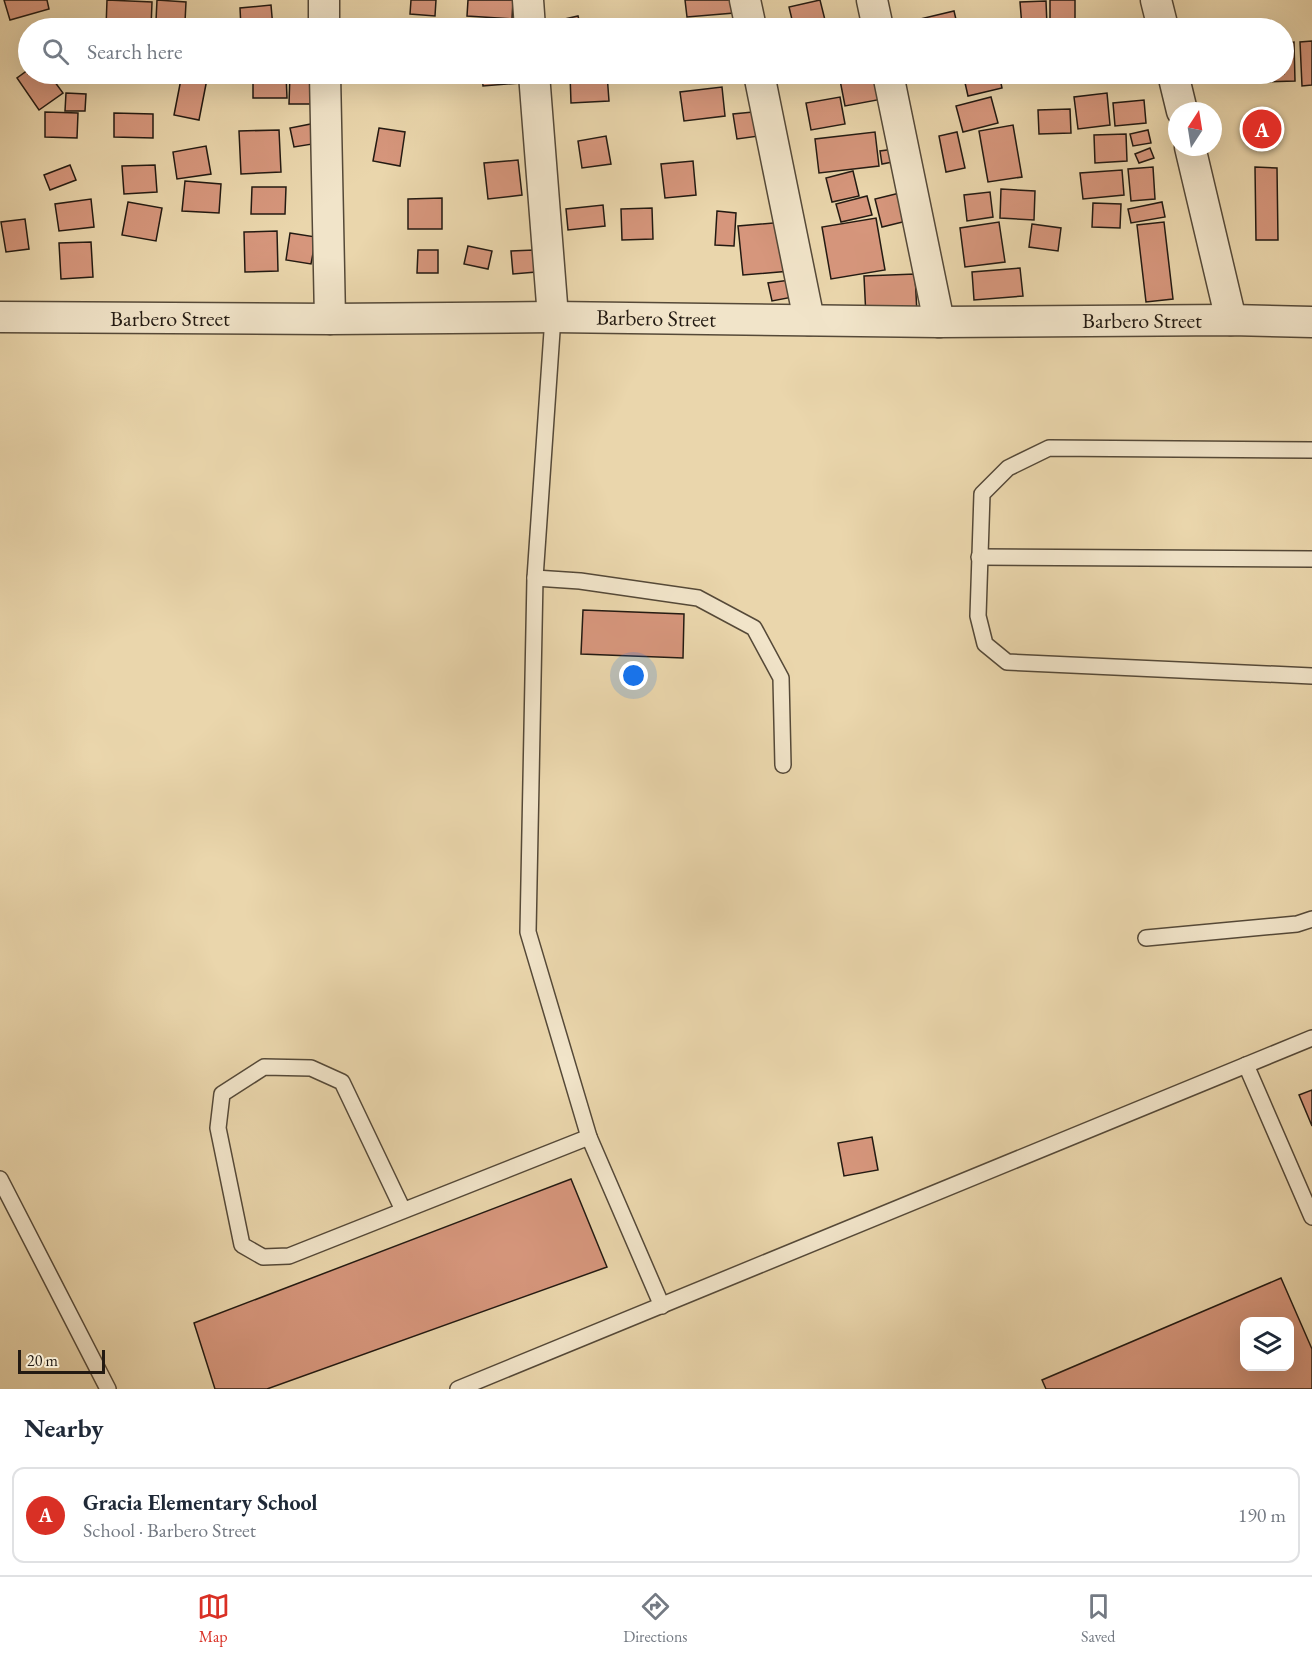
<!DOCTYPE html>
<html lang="en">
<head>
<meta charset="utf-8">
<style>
	:root { --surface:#fff; --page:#f6f6f7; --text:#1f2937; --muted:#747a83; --line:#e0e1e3; --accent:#d93025 }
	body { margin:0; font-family:"EB Garamond",serif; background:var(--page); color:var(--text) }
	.controls { position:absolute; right:18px; bottom:18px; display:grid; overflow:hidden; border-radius:12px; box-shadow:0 6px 24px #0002 }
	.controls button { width:54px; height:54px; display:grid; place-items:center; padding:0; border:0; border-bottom:2px solid var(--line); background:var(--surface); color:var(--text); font:30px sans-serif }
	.compass { position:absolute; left:1168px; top:102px; width:54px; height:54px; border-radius:50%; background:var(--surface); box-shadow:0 6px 24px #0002; rotate:12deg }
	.scale { position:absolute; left:18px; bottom:15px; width:87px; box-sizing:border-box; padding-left:6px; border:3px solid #231a12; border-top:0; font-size:16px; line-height:21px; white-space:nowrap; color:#231a12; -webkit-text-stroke:4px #f1e4c9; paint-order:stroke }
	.you { position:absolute; left:634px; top:676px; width:21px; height:21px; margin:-15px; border:4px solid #fff; border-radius:50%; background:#1a73e8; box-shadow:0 0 0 9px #1a73e833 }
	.badge { display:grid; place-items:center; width:39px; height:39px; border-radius:50%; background:var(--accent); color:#fff; font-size:20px; font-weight:700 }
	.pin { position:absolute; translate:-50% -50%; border:3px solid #fff; box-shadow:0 2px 6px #0006 }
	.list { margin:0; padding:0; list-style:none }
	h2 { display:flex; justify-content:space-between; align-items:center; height:78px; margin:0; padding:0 24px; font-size:26px }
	h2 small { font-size:20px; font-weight:400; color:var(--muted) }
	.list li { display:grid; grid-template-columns:39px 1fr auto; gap:18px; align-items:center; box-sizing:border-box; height:96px; margin:0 12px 12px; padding:0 12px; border:2px solid var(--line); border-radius:12px }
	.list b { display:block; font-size:22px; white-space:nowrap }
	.list p { margin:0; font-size:20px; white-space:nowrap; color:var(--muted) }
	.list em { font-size:20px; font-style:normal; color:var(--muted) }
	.icon { flex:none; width:33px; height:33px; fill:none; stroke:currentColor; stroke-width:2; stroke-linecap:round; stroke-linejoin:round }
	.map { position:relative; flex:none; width:1312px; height:1389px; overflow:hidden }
	.search { position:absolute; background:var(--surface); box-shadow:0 6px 24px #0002; left:18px; right:18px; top:18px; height:66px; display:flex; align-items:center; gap:15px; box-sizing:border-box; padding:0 21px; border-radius:33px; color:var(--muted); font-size:22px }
	.sheet { height:186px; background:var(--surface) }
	nav { display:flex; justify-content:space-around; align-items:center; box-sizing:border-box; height:84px; border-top:2px solid var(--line); background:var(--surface); font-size:16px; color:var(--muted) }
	nav a { display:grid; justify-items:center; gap:3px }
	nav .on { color:var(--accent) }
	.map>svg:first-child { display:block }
	.building { fill:#d6967c; stroke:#231a12; stroke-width:1.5; fill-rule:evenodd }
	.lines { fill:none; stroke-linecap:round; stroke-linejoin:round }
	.lane-casing { stroke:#554938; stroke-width:18 }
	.street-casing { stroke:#554938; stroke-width:33 }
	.lane { stroke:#f1e4c9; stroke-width:15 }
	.street { stroke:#f1e4c9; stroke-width:30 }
	.labels { text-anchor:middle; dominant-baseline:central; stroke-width:4.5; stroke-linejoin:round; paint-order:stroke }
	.street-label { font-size:22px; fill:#231a12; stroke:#f1e4c9 }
</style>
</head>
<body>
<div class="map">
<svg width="1312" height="1389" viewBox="0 0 1312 1389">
	<rect width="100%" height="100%" fill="#ead6ac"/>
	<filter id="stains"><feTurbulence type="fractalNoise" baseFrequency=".00333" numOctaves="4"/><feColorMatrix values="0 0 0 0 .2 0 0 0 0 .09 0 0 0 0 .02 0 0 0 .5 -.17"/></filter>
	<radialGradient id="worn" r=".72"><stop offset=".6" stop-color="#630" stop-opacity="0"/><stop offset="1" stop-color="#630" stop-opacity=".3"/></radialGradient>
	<g class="building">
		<path d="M4 0H47L49 9 10 20Z"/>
		<path d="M107 0 152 2 151 28H106Z"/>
		<path d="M157 0 186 2 185 22 156 21Z"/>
		<path d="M411 0H436L435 16 410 14Z"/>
		<path d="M468 0H513L512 19 467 16Z"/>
		<path d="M685 0H732L734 13 687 17Z"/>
		<path d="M820 0 827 28H794L789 7Z"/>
		<rect x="1050" y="0" width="25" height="28"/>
		<path d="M1046 1 1047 26 1022 27 1020 2Z"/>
		<path d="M271 5 273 28H241L240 8Z"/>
		<path d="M954 11 958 28H922L920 19Z"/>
		<path d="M578 16 581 28H562L560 20Z"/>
		<path d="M865 20 867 28H831Z"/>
		<path d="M709 24 710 28H684Z"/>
		<path d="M1312 41V85L1302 86 1300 42Z"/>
		<path d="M1294 42 1295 81 1260 82 1259 74H1284V43Z"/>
		<path d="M28 70V74H49L63 93 39 110 17 78Z"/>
		<path d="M182 74 207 79 199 120 174 115Z"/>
		<path d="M253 74H286L287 98H253Z"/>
		<path d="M290 74H319V104H289Z"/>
		<path d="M482 74H520L521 83 483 86Z"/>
		<path d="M570 74H607L609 101 571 103Z"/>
		<path d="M673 74H722L723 79 674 83Z"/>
		<path d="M847 74H883L888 98 845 106 839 75Z"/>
		<path d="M918 74H957L958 77 920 83Z"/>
		<path d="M963 74H999L1002 88 968 96Z"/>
		<path d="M1023 74H1057V75L1024 80Z"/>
		<path d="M722 87 725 116 684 121 680 92Z"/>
		<path d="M66 93 86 94 85 111H65Z"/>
		<path d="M1107 93 1110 125 1078 129 1074 97Z"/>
		<path d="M840 97 845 124 811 130 806 103Z"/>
		<path d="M991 97 998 123 963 132 956 106Z"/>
		<path d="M1144 100 1146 123 1115 126 1113 103Z"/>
		<path d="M1070 109 1071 133 1039 134 1038 110Z"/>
		<path d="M763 111 766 135 737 139 733 114Z"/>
		<path d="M45 112 78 113 77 138 45 137Z"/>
		<path d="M114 113 153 114V138L114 137Z"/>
		<path d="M316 123 319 143 294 147 290 128Z"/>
		<path d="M1013 125 1022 177 988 182 979 131Z"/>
		<path d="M379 128 405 132 400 166 373 161Z"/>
		<path d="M279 130 281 172 241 174 239 131Z"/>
		<path d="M1148 130 1151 143 1133 146 1130 134Z"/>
		<path d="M875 132 879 166 819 173 815 139Z"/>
		<path d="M957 132 965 168 946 172 939 136Z"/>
		<path d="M1126 134 1127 161 1095 163 1094 135Z"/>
		<path d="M606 136 611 164 582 168 578 141Z"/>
		<path d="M206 146 211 174 177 179 173 152Z"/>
		<path d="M902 148 903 160 882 164 880 151Z"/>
		<path d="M1150 148 1154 158 1139 163 1135 154Z"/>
		<path d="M518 160 522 195 488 199 484 163Z"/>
		<path d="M693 161 696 195 665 198 661 164Z"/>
		<path d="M70 165 76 180 50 190 44 175Z"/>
		<path d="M155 165 157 192 124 194 122 166Z"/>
		<path d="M1153 167 1155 199 1131 201 1128 169Z"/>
		<path d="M1255 167 1277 168 1278 240H1256Z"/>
		<path d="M1122 170 1124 195 1083 199 1080 173Z"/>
		<path d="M853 171 859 196 832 202 826 178Z"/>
		<path d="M185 181 221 184 219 213 182 211Z"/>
		<path d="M252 187H286L285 214H251Z"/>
		<path d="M1001 189 1035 191 1034 220 1000 218Z"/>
		<path d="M908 191 915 219 882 227 875 199Z"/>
		<path d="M990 192 993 217 967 221 964 195Z"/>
		<path d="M867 196 872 215 841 222 836 204Z"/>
		<path d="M442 198V229H408V199Z"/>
		<path d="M91 199 94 227 59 231 55 204Z"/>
		<path d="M128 202 162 208 156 241 122 235Z"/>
		<path d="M1162 202 1165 217 1131 223 1128 209Z"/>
		<path d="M1093 203 1121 204 1120 228 1092 227Z"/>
		<path d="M603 205 605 226 568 230 566 209Z"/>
		<path d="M652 208 653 239 622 240 621 209Z"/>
		<path d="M717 211 736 213 734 246 715 245Z"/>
		<path d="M876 218 885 270 831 279 822 227Z"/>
		<path d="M25 219 29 249 6 252 1 222Z"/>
		<path d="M785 222 790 271 743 275 738 226Z"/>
		<path d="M999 222 1005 262 965 267 960 228Z"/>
		<path d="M1164 222 1173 299 1146 302 1137 225Z"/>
		<path d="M1032 224 1061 228 1058 251 1029 247Z"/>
		<path d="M277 231 278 271 245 272 244 232Z"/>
		<path d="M290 233 316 237 311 264 286 260Z"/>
		<path d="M91 242 93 277 61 279 59 243Z"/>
		<path d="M468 246 492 251 488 269 464 264Z"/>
		<path d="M418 250H438V273H417Z"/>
		<path d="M534 250 536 272 513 274 511 251Z"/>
		<path d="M1020 268 1023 296 974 300 972 272Z"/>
		<path d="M915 274 917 314 866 317 864 276Z"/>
		<path d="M790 280 793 297 772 301 768 283Z"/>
		<path d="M583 610 684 614 683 658 581 654Z"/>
		<path d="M1312 1090V1126L1299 1095Z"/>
		<path d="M872 1137 878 1170 844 1176 838 1143Z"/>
		<path d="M571 1179 607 1267 267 1389H215L194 1323Z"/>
		<path d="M1281 1278 1312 1349V1389H1046L1042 1380ZM1244 1322H1290V1366H1244Z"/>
	</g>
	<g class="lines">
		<g class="lane-casing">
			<g id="lane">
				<path d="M553 317 535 578 528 932 589 1137 662 1306"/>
				<path d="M1312 450 1049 448 1008 468 982 494 978 616 985 644 1007 662 1312 676"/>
				<path d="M979 557 1312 559"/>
				<path d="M535 578 580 581 698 598 754 628 781 678 783 765"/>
				<path d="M1146 938 1297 924 1312 919"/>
				<path d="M1246 1065 1312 1217"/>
				<path d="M0 1179 108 1389"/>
				<path d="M403 1210 342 1082 311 1068 264 1067 222 1094 218 1128 242 1245 263 1257 289 1256 589 1137"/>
				<path d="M458 1389 1312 1038"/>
			</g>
		</g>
		<g class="street-casing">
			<g id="street">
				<path d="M324 0V28"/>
				<path d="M528 0 530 28"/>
				<path d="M745 0 751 28"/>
				<path d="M872 0 878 28"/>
				<path d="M1156 0 1163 28"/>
				<path d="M325 74 330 319"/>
				<path d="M534 74 553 317"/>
				<path d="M759 74 809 320"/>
				<path d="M888 74 939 322"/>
				<path d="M1173 74 1182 111"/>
				<path d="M1190 147 1231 320"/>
				<path d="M0 317 330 319 553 317 939 322 1231 320 1312 322"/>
			</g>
		</g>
		<use href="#lane" class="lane"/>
		<use href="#street" class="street"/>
	</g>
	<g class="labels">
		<g class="street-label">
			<text x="170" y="318">Barbero Street</text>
			<text transform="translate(656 318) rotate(1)">Barbero Street</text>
			<text x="1142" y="320">Barbero Street</text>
		</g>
	</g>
	<rect width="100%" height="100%" filter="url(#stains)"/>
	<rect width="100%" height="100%" fill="url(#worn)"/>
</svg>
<div class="controls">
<button><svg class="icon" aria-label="layers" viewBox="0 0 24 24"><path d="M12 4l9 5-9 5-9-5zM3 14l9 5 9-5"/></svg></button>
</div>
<svg class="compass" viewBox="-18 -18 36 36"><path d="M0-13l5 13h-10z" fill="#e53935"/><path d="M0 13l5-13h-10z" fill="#747a83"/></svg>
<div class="scale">20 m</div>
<div class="you"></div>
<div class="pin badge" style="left:1262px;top:129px">A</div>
<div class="search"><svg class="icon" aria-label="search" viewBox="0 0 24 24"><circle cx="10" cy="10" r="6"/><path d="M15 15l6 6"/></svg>Search here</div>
</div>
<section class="sheet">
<h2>Nearby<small></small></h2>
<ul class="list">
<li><span class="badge">A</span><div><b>Gracia Elementary School</b><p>School · Barbero Street</p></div><em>190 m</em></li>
</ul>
</section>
<nav>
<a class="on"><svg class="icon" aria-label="map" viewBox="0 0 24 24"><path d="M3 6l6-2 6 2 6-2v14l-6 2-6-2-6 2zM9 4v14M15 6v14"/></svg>Map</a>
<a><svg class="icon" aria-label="directions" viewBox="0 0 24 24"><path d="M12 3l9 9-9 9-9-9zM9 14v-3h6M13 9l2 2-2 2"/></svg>Directions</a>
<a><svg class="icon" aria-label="saved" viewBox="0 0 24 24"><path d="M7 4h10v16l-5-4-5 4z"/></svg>Saved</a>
</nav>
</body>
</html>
